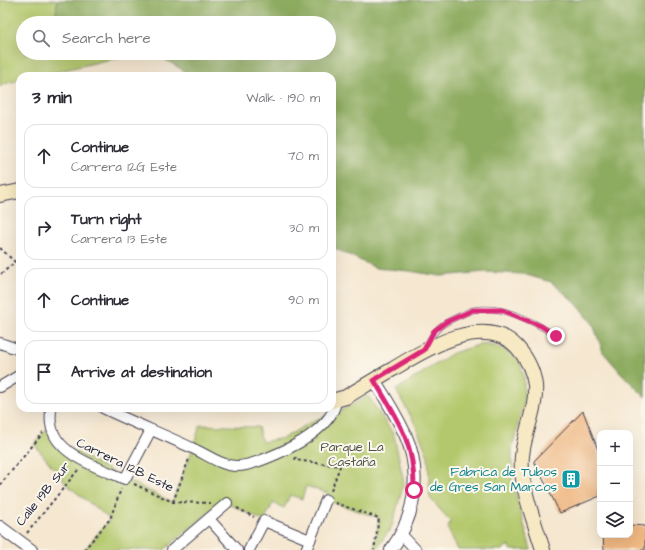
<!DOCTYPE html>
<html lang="en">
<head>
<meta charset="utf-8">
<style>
	:root { --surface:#fff; --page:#f2f2f3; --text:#2b2b33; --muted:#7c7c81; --line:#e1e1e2 }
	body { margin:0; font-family:"Architects Daughter",sans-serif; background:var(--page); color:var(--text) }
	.controls { position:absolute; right:12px; bottom:12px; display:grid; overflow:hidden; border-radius:8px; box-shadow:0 4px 16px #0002 }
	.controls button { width:36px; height:36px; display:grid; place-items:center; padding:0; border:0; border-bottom:1px solid var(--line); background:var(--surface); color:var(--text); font:20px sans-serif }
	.stop { position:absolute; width:12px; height:12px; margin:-9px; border:3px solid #db2777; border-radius:50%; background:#fff }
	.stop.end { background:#db2777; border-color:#fff; box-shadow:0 1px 4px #0008 }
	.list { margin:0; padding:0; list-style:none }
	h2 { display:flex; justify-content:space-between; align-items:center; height:52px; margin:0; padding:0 16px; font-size:17px }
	h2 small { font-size:13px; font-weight:400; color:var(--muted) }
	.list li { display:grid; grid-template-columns:26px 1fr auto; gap:12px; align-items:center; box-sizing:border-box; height:64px; margin:0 8px 8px; padding:0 8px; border:1px solid var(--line); border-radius:12px }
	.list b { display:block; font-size:15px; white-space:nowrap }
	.list p { margin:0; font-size:13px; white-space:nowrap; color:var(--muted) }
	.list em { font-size:13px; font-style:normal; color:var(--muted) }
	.icon { flex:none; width:22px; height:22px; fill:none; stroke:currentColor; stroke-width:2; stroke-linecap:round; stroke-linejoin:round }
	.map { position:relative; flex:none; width:645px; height:550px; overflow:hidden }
	.search { position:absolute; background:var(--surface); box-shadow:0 4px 16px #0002; left:16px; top:16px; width:320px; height:44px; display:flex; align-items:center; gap:10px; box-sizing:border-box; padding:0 14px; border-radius:22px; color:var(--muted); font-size:15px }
	.panel { position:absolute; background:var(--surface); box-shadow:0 4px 16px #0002; left:16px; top:72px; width:320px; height:340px; border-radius:12px }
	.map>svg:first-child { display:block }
	.green { fill:#b3c86c; stroke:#6a7554 }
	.forest { fill:#8eac60; stroke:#58674e }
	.building { fill:#efb782 }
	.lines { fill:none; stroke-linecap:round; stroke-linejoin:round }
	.service-casing { stroke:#424051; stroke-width:6 }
	.minor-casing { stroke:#424051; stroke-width:12 }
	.tertiary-casing { stroke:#424051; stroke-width:14 }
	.secondary-casing { stroke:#424051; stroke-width:16 }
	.path { stroke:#424051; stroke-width:2; stroke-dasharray:3 3; stroke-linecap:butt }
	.service { stroke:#fff; stroke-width:5 }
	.minor { stroke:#fff; stroke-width:10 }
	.tertiary { stroke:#fff; stroke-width:12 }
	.secondary { stroke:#f6e9c3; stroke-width:14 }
	.route { stroke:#db2777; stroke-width:5 }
	.labels { text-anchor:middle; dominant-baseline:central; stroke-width:4; stroke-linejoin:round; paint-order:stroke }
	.park-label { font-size:13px; fill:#4e544a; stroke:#fbf7ec }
	.street-label { font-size:13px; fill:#22223b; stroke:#fbf7ec }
	.culture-label { font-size:13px; fill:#0d838f; stroke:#fbf7ec; text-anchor:end }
</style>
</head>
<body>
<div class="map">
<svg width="645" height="550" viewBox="0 0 645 550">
	<rect width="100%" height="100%" fill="#fbf7ec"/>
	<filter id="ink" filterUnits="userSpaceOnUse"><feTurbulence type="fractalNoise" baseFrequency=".025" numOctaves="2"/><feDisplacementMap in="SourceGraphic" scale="8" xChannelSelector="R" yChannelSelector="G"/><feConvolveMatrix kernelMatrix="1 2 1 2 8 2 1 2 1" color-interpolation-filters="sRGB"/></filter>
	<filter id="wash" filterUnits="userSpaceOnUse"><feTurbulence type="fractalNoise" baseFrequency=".012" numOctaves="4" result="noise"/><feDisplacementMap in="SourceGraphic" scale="16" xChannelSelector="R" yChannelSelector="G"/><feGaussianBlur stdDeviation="0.9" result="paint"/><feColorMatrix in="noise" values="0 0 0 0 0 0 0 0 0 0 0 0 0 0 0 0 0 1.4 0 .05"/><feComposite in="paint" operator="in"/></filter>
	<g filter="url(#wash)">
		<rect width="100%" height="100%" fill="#f5e7d0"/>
		<g class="green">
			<path d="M0 0H57L56 18 66 23H23V53H137L38 76H20V80L4 84 0 87Z"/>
			<path d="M482 344 502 348 519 360 524 377V404L512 447V481L531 550H511L508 545 502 550H458L448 529 450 521 430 498 428 456 415 424 396 390 453 353Z"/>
			<path d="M368 396 394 435 404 483 392 526 376 550H374L379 518 326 500 330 494 306 486 302 499 290 495 284 508 273 503 264 521 227 503H220L164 550H84L110 519 67 485 34 444 51 424 60 443 125 479 172 502 193 448 200 425 258 427 262 442 284 438 314 420 335 414Z"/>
		</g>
		<path class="forest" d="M57 0H645V397L622 374 603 352 593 324 575 302 551 282 523 274 485 272 441 276 409 271 376 268 332 247V76H196L186 72 154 53H329V23H66L56 18Z"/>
		<g id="blocks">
			<g class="building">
				<path d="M583 411 600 455V496L560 513 534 461Z"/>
				<path d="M630 525 645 526V550H604L603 535H630Z"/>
			</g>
		</g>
	</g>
	<g filter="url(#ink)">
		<use href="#blocks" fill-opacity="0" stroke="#424051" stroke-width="1"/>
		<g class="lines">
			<g class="service-casing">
				<path id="service" d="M426 346C436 328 441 324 459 316 464 314 469 311 473 310 502 304 533 321 556 336"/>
			</g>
			<g class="minor-casing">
				<g id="minor">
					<path d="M0 343 20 350"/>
					<path d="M0 387 20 375"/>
					<path d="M51 408C51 413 50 419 51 424 55 455 100 468 125 479L151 430"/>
					<path d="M103 408C132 422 162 434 192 448 206 454 221 466 237 466 253 466 287 450 302 441 316 432 334 418 336 401"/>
					<path d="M209 519 237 550"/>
					<path d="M401 534 416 550"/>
					<path d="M172 550 227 503"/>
					<path d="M249 550 264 521 310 540"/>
					<path d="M306 550 326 500"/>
				</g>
			</g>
			<g class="tertiary-casing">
				<g id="tertiary">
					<path d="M374 380C385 397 396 415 405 434 422 472 416 516 391 550"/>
					<path d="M0 527 31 550"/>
				</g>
			</g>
			<g class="secondary-casing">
				<g id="secondary">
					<path d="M0 195 20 191"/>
					<path d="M332 401 346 397C361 388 377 378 393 369 424 350 484 312 517 347 527 358 533 370 535 385 537 409 524 432 522 456 519 485 535 522 543 550"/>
				</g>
			</g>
			<g class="path">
				<path d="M0 248 15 262 0 275"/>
				<path d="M296 457 295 460 340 466 331 491"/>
				<path d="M134 484 173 502 211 503"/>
				<path d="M0 485 43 433"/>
				<path d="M173 502 189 459"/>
				<path d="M335 503 379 518 374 550"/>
				<path d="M237 508 254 517"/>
				<path d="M27 533 78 470"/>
				<path d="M84 550 110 519 121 489"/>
			</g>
			<use href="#service" class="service"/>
			<use href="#minor" class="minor"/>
			<use href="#tertiary" class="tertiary"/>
			<use href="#secondary" class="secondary"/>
		</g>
	</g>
	<g class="lines" filter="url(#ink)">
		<path class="route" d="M414 490C415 442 397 419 374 380L424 350 434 331 446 322 473 310H502L541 326 556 336"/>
	</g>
	<defs>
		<g id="building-square" transform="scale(1)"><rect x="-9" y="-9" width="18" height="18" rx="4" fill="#0f9aa8" stroke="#fbf7ec"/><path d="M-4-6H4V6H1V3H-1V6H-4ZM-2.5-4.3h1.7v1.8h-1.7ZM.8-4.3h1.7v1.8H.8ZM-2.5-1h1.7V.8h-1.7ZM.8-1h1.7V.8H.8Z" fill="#fff"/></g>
	</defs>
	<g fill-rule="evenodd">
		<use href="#building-square" x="571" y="479"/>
	</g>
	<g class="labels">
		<g class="park-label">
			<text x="352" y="447">Parque La<tspan x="352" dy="15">Castaña</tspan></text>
		</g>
		<g class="street-label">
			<text transform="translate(125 465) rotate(26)">Carrera 12B Este</text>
			<text transform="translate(43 494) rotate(-51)">Calle 19B Sur</text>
		</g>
		<g class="culture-label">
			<text x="557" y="472">Fabrica de Tubos<tspan x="557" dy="15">de Gres San Marcos</tspan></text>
		</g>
	</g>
</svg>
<div class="controls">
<button>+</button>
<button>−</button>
<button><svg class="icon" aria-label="layers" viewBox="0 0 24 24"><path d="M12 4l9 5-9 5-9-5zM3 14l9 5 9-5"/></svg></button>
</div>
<div class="stop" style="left:414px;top:490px"></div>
<div class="stop end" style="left:556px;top:336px"></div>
<div class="search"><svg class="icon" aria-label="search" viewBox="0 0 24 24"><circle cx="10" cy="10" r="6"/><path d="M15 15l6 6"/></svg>Search here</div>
<section class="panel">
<h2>3 min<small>Walk · 190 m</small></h2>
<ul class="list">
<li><svg class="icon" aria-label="ahead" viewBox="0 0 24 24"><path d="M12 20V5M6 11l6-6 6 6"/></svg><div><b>Continue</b><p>Carrera 12G Este</p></div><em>70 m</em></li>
<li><svg class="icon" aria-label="right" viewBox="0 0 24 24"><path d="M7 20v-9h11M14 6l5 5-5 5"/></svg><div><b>Turn right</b><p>Carrera 13 Este</p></div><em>30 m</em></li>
<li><svg class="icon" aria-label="ahead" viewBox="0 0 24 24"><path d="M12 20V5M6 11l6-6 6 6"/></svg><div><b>Continue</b></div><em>90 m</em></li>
<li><svg class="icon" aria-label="arrive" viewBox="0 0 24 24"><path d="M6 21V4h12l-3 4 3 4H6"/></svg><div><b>Arrive at destination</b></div></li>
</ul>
</section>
</div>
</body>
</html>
